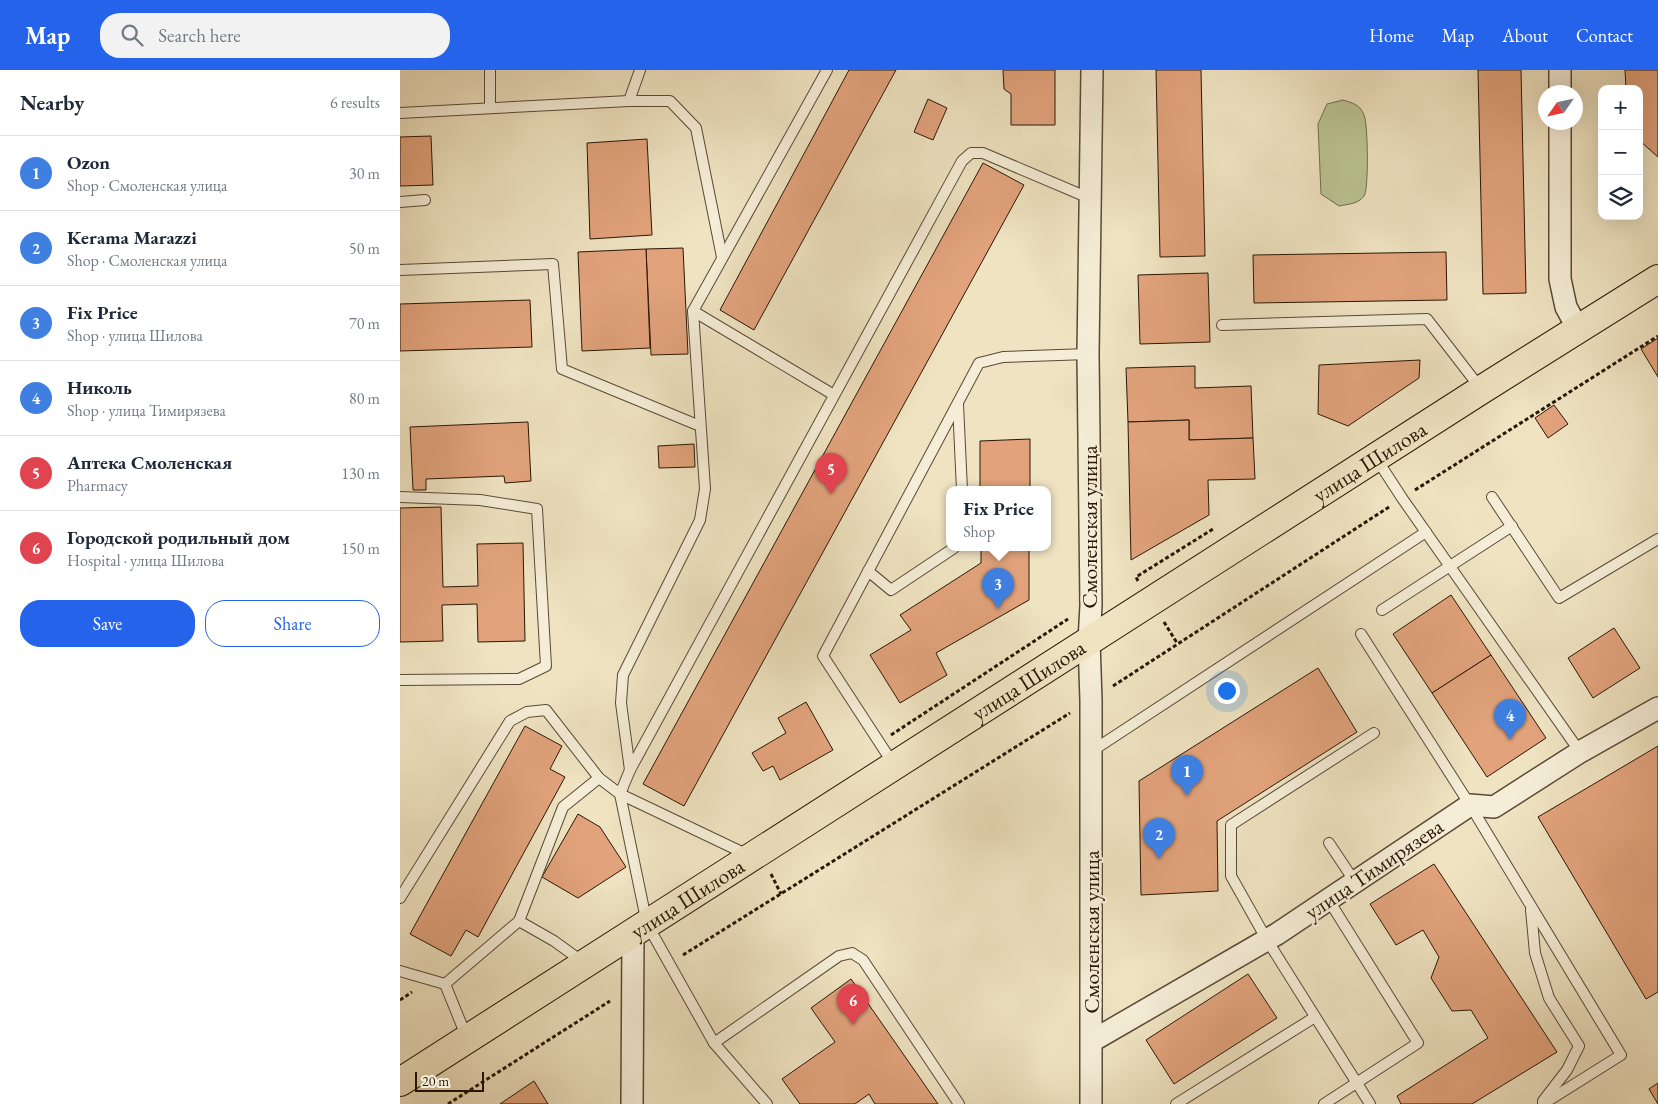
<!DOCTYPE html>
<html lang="en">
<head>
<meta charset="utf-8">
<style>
	:root { --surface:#fff; --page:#f2f2f3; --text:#1f2937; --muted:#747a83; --line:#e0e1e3; --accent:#2563eb }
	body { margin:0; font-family:"EB Garamond",serif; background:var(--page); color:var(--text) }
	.controls { position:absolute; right:15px; top:15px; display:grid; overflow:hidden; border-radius:10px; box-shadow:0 5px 20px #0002 }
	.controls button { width:45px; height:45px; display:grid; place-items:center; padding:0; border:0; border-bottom:1px solid var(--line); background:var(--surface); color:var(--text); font:25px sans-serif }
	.compass { position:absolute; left:1138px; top:15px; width:45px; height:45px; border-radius:50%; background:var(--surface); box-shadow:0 5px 20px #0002; rotate:236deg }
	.scale { position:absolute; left:15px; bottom:12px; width:69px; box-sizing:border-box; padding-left:5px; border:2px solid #291606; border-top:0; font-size:14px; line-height:18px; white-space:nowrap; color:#291606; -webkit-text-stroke:4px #f5edd7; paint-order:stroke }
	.you { position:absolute; left:826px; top:620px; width:18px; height:18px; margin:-12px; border:4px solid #fff; border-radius:50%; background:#1a73e8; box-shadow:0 0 0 8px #1a73e833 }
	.badge { display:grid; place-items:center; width:32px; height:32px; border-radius:50%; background:var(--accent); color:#fff; font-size:16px; font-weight:700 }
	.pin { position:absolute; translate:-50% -41px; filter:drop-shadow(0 1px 2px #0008) }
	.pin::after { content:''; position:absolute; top:26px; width:18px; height:15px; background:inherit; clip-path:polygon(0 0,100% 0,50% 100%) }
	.popup { position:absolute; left:546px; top:416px; width:105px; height:65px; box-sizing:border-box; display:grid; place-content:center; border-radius:10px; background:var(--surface); filter:drop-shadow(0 1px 4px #0005); font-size:16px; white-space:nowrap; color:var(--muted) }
	.popup b { font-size:19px; color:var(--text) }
	.popup::after { content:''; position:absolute; left:50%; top:100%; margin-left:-10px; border:10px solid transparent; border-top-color:var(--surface) }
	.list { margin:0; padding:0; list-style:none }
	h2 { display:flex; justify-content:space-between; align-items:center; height:65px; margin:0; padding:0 20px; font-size:21px }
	h2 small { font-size:16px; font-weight:400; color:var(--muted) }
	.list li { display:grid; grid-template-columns:32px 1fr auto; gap:15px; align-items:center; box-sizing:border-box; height:75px; padding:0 20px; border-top:1px solid var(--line) }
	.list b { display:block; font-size:19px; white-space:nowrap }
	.list p { margin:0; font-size:16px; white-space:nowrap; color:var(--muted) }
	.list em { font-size:16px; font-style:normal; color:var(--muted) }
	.actions { display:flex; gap:10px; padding:15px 20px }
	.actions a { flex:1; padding:11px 0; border:1px solid var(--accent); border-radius:20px; text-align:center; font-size:18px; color:var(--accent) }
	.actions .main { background:var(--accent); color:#fff }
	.icon { flex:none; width:28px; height:28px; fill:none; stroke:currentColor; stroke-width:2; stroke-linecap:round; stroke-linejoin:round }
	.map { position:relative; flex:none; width:1258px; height:1034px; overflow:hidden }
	header { display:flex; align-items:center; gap:30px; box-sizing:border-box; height:70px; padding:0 25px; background:var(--accent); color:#fff }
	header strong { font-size:24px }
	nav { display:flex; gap:28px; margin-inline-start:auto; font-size:18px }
	.search { width:350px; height:45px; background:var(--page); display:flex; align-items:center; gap:12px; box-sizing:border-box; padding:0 18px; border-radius:20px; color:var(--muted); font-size:19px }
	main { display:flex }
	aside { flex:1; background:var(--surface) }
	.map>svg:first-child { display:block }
	.green { fill:#bac392; stroke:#726c4c }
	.building { fill:#e2a37c; stroke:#291606 }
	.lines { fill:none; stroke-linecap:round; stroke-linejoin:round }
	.service-casing { stroke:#5a4935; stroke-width:12 }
	.minor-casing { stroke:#5a4935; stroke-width:24 }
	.primary-casing { stroke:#291606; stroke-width:30 }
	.path { stroke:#291606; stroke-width:3; stroke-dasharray:4 2.5; stroke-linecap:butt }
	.service { stroke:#f5edd7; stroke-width:10 }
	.minor { stroke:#f5edd7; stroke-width:21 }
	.primary { stroke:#efe3c1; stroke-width:28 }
	.labels { text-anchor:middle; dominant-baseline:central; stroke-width:5; stroke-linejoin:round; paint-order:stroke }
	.street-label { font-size:22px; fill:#291606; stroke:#f5edd7 }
</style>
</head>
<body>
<header>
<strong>Map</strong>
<div class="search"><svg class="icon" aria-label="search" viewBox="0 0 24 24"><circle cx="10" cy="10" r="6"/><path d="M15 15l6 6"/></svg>Search here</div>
<nav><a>Home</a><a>Map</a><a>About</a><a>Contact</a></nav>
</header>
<main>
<aside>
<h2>Nearby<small>6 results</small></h2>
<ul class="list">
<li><span class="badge" style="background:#3f7fe0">1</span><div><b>Ozon</b><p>Shop · Смоленская улица</p></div><em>30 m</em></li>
<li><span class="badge" style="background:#3f7fe0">2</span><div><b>Kerama Marazzi</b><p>Shop · Смоленская улица</p></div><em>50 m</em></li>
<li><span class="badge" style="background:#3f7fe0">3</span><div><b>Fix Price</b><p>Shop · улица Шилова</p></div><em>70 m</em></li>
<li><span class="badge" style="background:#3f7fe0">4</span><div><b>Николь</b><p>Shop · улица Тимирязева</p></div><em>80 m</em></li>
<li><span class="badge" style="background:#e0444e">5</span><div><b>Аптека Смоленская</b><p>Pharmacy</p></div><em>130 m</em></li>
<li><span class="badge" style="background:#e0444e">6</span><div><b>Городской родильный дом</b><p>Hospital · улица Шилова</p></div><em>150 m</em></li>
</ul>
<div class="actions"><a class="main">Save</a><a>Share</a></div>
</aside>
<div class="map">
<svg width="1258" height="1034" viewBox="0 0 1258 1034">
	<rect width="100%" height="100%" fill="#efe3c1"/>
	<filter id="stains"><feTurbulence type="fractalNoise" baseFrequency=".004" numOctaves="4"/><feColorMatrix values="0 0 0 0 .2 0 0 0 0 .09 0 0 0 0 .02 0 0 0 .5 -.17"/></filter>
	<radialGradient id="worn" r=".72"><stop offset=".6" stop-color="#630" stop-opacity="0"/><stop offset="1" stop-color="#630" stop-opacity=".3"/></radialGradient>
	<path class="green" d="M943 30C952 33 960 34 964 45 968 53 969 120 964 126 958 134 949 134 939 136L921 124 918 54 927 34Z"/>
	<g class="building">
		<path d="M449 0H496L354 260 320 240Z"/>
		<path d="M603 0H655V55H611V24L604 19Z"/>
		<path d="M756 0H801L805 186 760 187Z"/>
		<path d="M1078 0H1121L1126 223 1083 224Z"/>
		<path d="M1225 0H1258V87L1239 70V19H1226Z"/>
		<path d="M528 29 547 38 533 70 514 62Z"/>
		<path d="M31 66 33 115 0 116V67Z"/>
		<path d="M247 69 252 165 190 169 187 73Z"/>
		<path d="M583 93 624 115 284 736 243 714Z"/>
		<path d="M283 178 288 284 251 285 246 179Z"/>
		<path d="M246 179 250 278 182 281 178 182Z"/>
		<path d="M1046 182 1047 230 854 233 853 185Z"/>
		<path d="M808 203 810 272 740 274 738 205Z"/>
		<path d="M130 230 132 277 0 281V234Z"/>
		<path d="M1258 268V307L1241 279Z"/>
		<path d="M1020 290 1019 308 948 356 918 344 919 295Z"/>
		<path d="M795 296V318L851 316 853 368 789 370V350L728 352 726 298Z"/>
		<path d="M1154 335 1168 354 1148 368 1135 348Z"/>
		<path d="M789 350V370L853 368 855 409 808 410 809 445 731 490 728 352Z"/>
		<path d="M128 352 131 411 105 413 104 406 26 409V420H13L10 357Z"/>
		<path d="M630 369V420H580V371Z"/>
		<path d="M294 374 295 397 259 398 258 376Z"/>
		<path d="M41 437 43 517 78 516 77 474 123 473 125 571 78 572 77 534 42 535 43 571 0 572V438Z"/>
		<path d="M581 478H629V530L536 583 547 605 500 633 470 585 511 560 500 545 581 493Z"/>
		<path d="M1051 525 1091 585 1032 623 993 564Z"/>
		<path d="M1214 558 1240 598 1193 628 1168 588Z"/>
		<path d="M1091 585 1146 668 1087 707 1032 623Z"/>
		<path d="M918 598 957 662 817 751 818 821 741 825 739 711Z"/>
		<path d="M406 632 433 680 380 710 373 696 363 701 352 683 386 663 378 648Z"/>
		<path d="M125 656 162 676 150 699 165 707 78 867 66 860 51 886 10 864Z"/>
		<path d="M1258 676V922L1246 929 1138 747Z"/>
		<path d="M178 744 200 757 226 797 178 828 142 807Z"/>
		<path d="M1034 794 1157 982 1072 1034H1001L997 1026 1088 968 1071 940 1052 941 1031 908 1039 887 1023 860 996 875 970 834Z"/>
		<path d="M848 904 877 948 774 1014 746 970Z"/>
		<path d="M451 909 538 1034H475L469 1024 455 1034H400L382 1009 435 972 411 938Z"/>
		<path d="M134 1011 148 1034H100Z"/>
		<path d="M1258 1013V1034L1249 1019Z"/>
	</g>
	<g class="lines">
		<g class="service-casing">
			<g id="service">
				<path d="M229 31 240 0"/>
				<path d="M90 38V0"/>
				<path d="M0 43 229 31H270L296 58 322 187"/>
				<path d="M0 132 25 130"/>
				<path d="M0 200 153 194 162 299 300 356"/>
				<path d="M293 241 434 325"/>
				<path d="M822 255 1027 249 1081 319"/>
				<path d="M558 334 562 420"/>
				<path d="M976 388 1002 428 1180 682"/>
				<path d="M0 427 80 430 137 439 146 596 119 609 0 610"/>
				<path d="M1092 427 1159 528 1258 469"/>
				<path d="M468 501 491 520 554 478"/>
				<path d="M982 540 1112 456"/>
				<path d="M961 564 1070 735 1221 985 1143 1034"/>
				<path d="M692 681 1026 462"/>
				<path d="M494 695 423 586 579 293 603 287 688 284"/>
				<path d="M230 700 221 633 223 605 300 450 305 419 293 241 427 0"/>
				<path d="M929 773 955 812"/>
				<path d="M0 828 110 651 127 642 146 640 199 708 220 724 348 785"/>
				<path d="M1131 840 1135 883 1149 928 1179 976 1167 1000 1143 1031"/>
				<path d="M119 851 154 871 183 892"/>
				<path d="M0 901 45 914"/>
				<path d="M67 968 45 914 119 851 163 737 199 708"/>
				<path d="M314 973 439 886 452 883 463 890 559 1034"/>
				<path d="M367 1034 314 973 247 854 220 724 230 700 562 91 571 83H583L689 128"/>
				<path d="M776 1034 915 947"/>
				<path d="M924 1034 1018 973 928 829"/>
				<path d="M970 1034 867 870 831 806V755L974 663"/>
			</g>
		</g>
		<g class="minor-casing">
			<g id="minor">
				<path d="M1160 0V22"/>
				<path d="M1160 52V209L1166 237 1178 259"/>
				<path d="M692 971 877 864 1070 735 1094 737 1180 682 1258 638"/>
				<path d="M232 1034 233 864"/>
				<path d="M691 1034V631L689 571 691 535 688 284 692 0"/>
			</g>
		</g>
		<g class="primary-casing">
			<g id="primary">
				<path id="s1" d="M0 1012 1081 320 1258 209"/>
			</g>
		</g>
		<g class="path">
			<path d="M1015 420 1258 266"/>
			<path d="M738 511 736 507 813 459"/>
			<path d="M764 552 777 573"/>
			<path d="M713 616 989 437"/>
			<path d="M491 665 668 549"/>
			<path d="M371 804 381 824"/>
			<path d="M283 885 670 643"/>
			<path d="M0 930 12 922"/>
			<path d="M48 1034 210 931"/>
		</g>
		<use href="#service" class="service"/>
		<use href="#minor" class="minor"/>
		<use href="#primary" class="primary"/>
	</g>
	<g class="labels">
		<g class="street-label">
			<text stroke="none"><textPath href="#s1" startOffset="1151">улица Шилова</textPath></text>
			<text transform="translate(689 457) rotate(-90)">Смоленская улица</text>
			<text stroke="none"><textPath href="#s1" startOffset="746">улица Шилова</textPath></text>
			<text transform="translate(974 799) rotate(-34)">улица Тимирязева</text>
			<text stroke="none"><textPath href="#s1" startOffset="341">улица Шилова</textPath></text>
			<text transform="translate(691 862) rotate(-90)">Смоленская улица</text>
		</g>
	</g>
	<rect width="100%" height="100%" filter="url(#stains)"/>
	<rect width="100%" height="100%" fill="url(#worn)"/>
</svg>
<div class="controls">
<button>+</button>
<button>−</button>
<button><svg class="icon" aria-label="layers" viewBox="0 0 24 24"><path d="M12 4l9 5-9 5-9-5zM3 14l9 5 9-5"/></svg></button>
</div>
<svg class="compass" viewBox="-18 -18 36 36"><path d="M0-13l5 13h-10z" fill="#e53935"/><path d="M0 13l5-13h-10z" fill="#747a83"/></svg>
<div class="scale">20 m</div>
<div class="you"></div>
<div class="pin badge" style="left:787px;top:726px;background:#3f7fe0">1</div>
<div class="pin badge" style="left:759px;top:789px;background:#3f7fe0">2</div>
<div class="pin badge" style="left:598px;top:539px;background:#3f7fe0">3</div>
<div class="popup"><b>Fix Price</b>Shop</div>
<div class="pin badge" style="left:1110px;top:670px;background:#3f7fe0">4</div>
<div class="pin badge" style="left:431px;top:424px;background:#e0444e">5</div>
<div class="pin badge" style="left:453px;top:955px;background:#e0444e">6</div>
</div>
</main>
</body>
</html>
